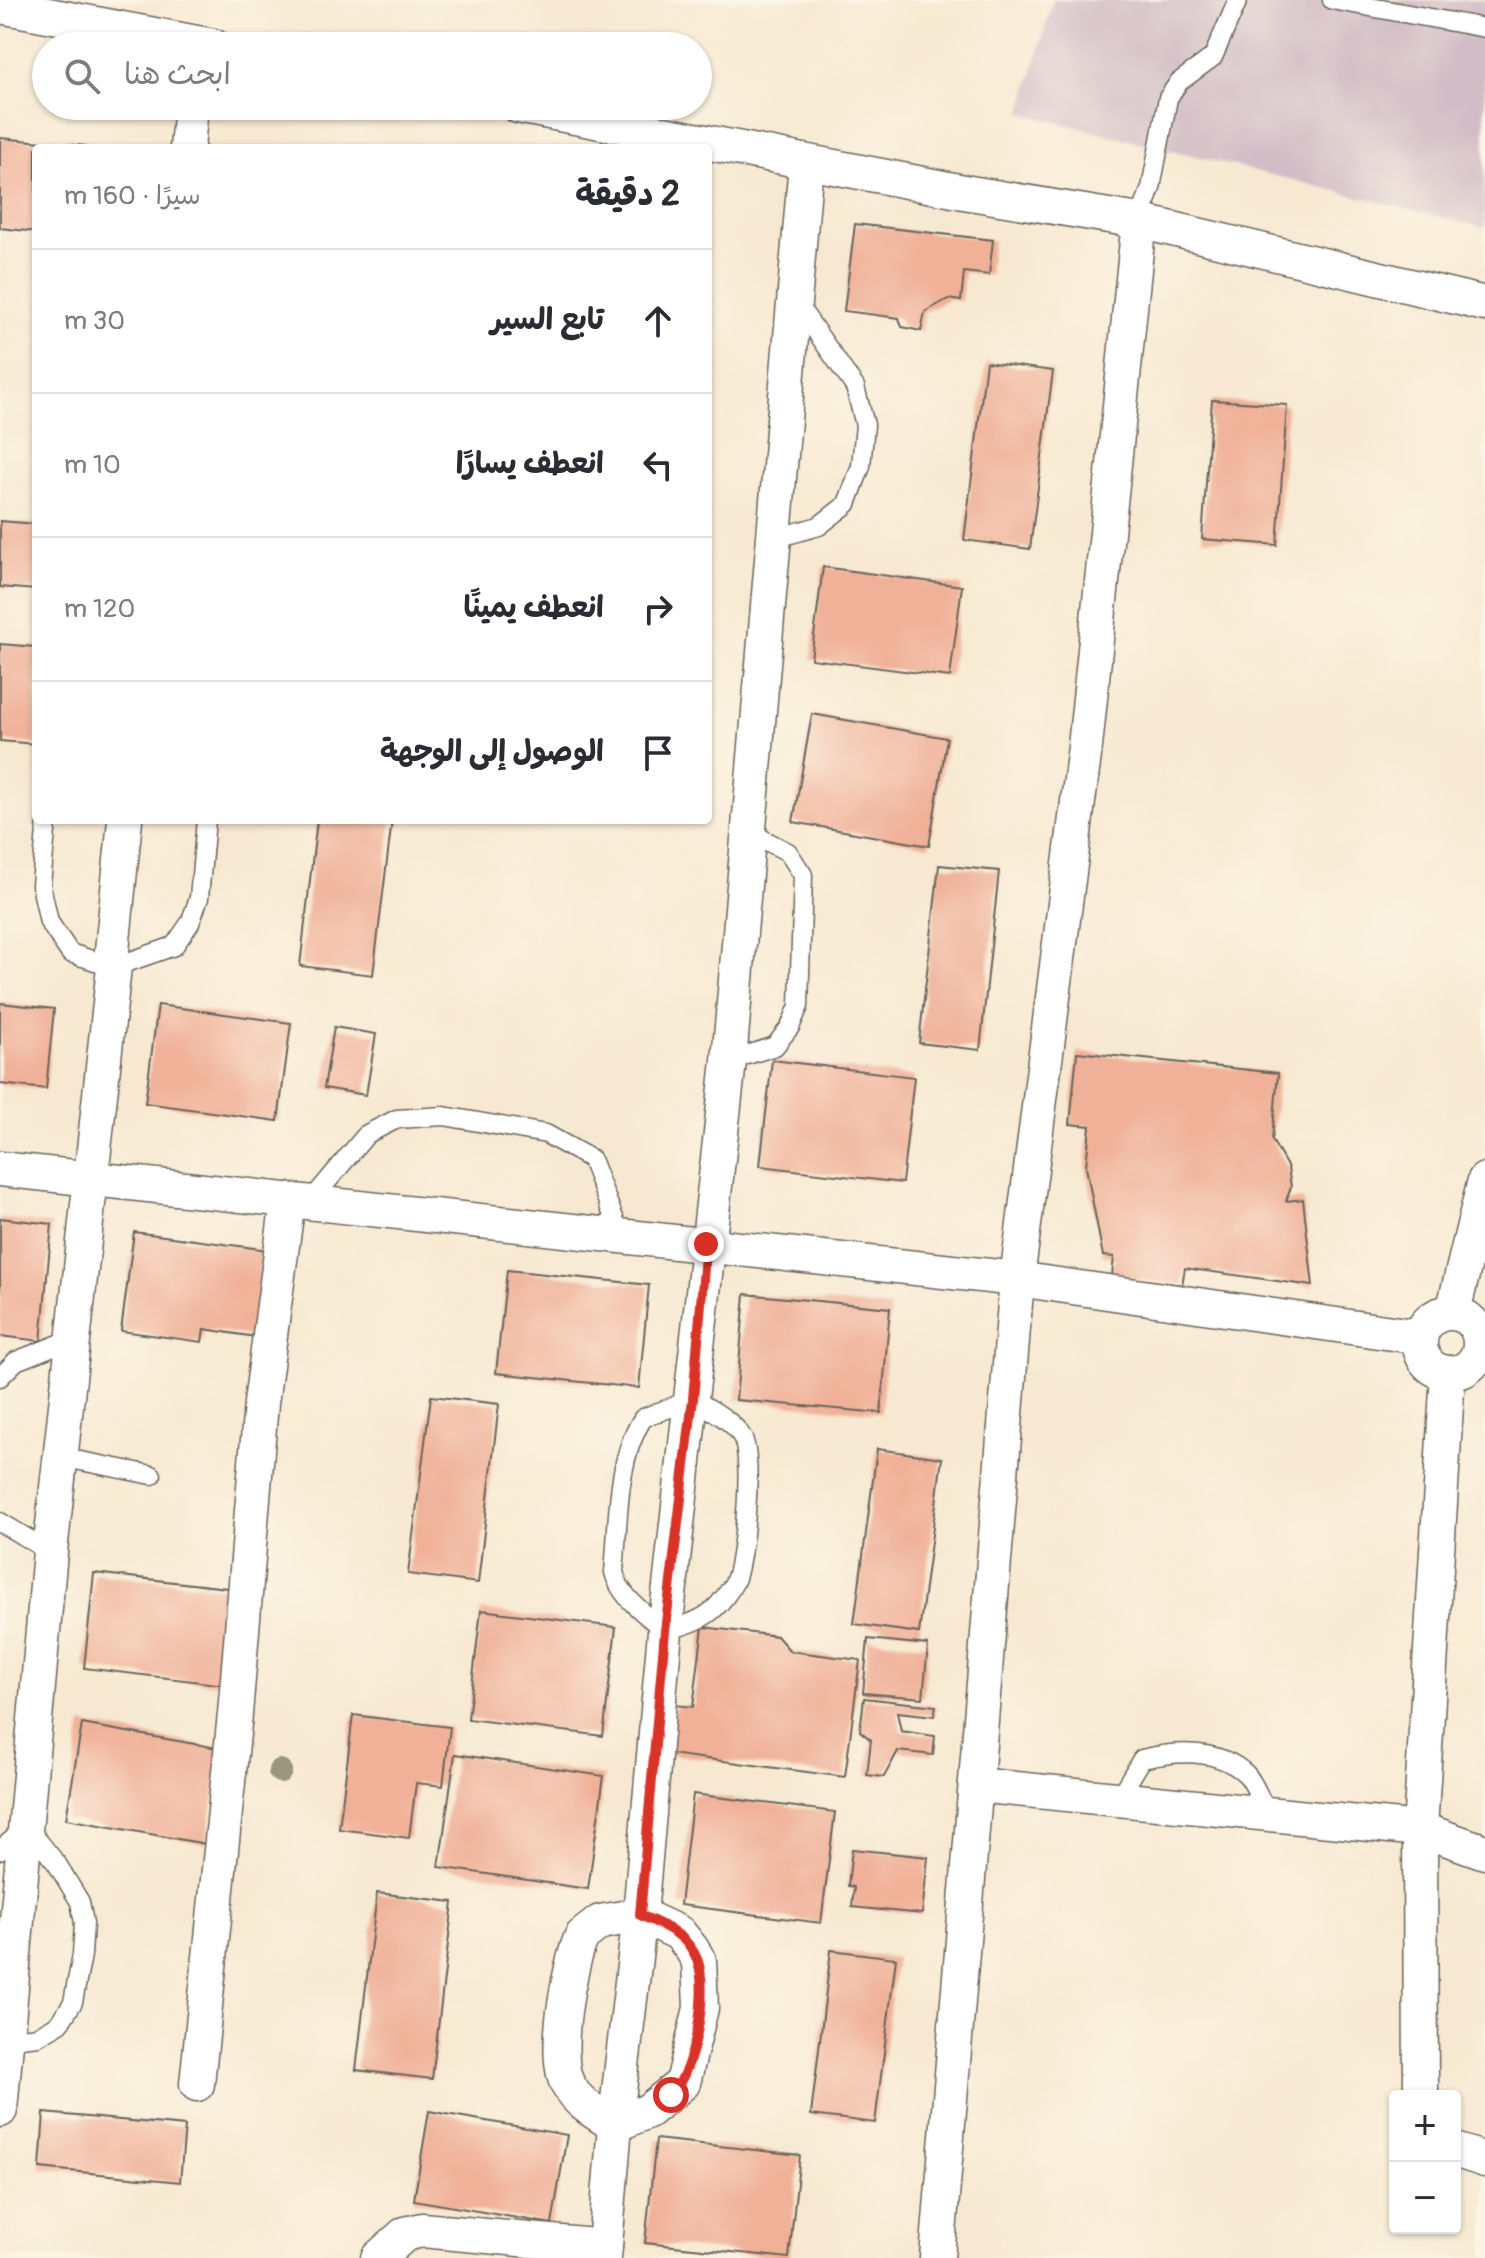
<!DOCTYPE html>
<html lang="ar">
<head>
<meta charset="utf-8">
<style>
	:root { --surface:#fff; --page:#f7f7f7; --text:#2b2b33; --muted:#7c7c81; --line:#e1e1e2 }
	body { margin:0; font-family:Pangolin,"Playpen Sans Arabic",sans-serif; background:var(--page); color:var(--text); direction:rtl }
	.controls { position:absolute; right:24px; bottom:24px; display:grid; overflow:hidden; border-radius:8px; box-shadow:0 2px 6px #0004 }
	.controls button { width:72px; height:72px; display:grid; place-items:center; padding:0; border:0; border-bottom:2px solid var(--line); background:var(--surface); color:var(--text); font:40px sans-serif }
	.stop { position:absolute; width:24px; height:24px; margin:-18px; border:6px solid #d93025; border-radius:50%; background:#fff }
	.stop.end { background:#d93025; border-color:#fff; box-shadow:0 2px 8px #0008 }
	.list { margin:0; padding:0; list-style:none }
	h2 { display:flex; justify-content:space-between; align-items:center; height:104px; margin:0; padding:0 32px; font-size:34px }
	h2 small { font-size:26px; font-weight:400; color:var(--muted) }
	.list li { display:grid; grid-template-columns:52px 1fr auto; gap:24px; align-items:center; box-sizing:border-box; height:144px; padding:0 32px; border-top:2px solid var(--line) }
	.list b { display:block; font-size:30px; white-space:nowrap }
	.list em { font-size:26px; font-style:normal; color:var(--muted) }
	.icon { flex:none; width:44px; height:44px; fill:none; stroke:currentColor; stroke-width:2; stroke-linecap:round; stroke-linejoin:round }
	.map { position:relative; flex:none; width:1485px; height:2258px; overflow:hidden; direction:ltr }
	.search { position:absolute; background:var(--surface); box-shadow:0 2px 6px #0004; left:32px; top:32px; width:680px; height:88px; display:flex; align-items:center; gap:20px; box-sizing:border-box; padding:0 28px; border-radius:44px; color:var(--muted); font-size:30px }
	.panel { position:absolute; background:var(--surface); box-shadow:0 2px 6px #0004; left:32px; top:144px; width:680px; height:680px; border-radius:8px; direction:rtl }
	.map>svg:first-child { display:block }
	.industrial { fill:#d2bdc6 }
	.building { fill:#f0b198 }
	.lines { fill:none; stroke-linecap:round; stroke-linejoin:round }
	.lane-casing { stroke:#69645b; stroke-width:21 }
	.street-casing { stroke:#69645b; stroke-width:37 }
	.lane { stroke:#fff; stroke-width:18 }
	.street { stroke:#fff; stroke-width:34 }
	.tree { fill:#9a987c }
	.route { stroke:#d93025; stroke-width:10 }
</style>
</head>
<body>
<div class="map">
<svg width="1485" height="2258" viewBox="0 0 1485 2258">
	<rect width="100%" height="100%" fill="#fcf5e5"/>
	<filter id="ink" filterUnits="userSpaceOnUse"><feTurbulence type="fractalNoise" baseFrequency=".0125" numOctaves="2"/><feDisplacementMap in="SourceGraphic" scale="16" xChannelSelector="R" yChannelSelector="G"/><feConvolveMatrix kernelMatrix="1 2 1 2 8 2 1 2 1" color-interpolation-filters="sRGB"/></filter>
	<filter id="wash" filterUnits="userSpaceOnUse"><feTurbulence type="fractalNoise" baseFrequency=".006" numOctaves="4" result="noise"/><feDisplacementMap in="SourceGraphic" scale="32" xChannelSelector="R" yChannelSelector="G"/><feGaussianBlur stdDeviation="1.8" result="paint"/><feColorMatrix in="noise" values="0 0 0 0 0 0 0 0 0 0 0 0 0 0 0 0 0 1.4 0 .05"/><feComposite in="paint" operator="in"/></filter>
	<g filter="url(#wash)">
		<rect width="100%" height="100%" fill="#f7e9d1"/>
		<path class="industrial" d="M1053 0H1485V228L1021 113Z"/>
		<g id="blocks">
			<g class="building">
				<path d="M0 138 86 146 36 148V232L0 228Z"/>
				<path d="M855 224 993 240 989 275 964 272 961 301 948 299 925 312 921 331 902 327 899 318 844 311Z"/>
				<path d="M986 362 1053 371 1030 549 964 540Z"/>
				<path d="M1212 400 1287 405 1277 545 1202 539Z"/>
				<path d="M0 521 36 524V590L0 587Z"/>
				<path d="M823 567 962 586 950 677 811 659Z"/>
				<path d="M0 644 36 647V744L0 741Z"/>
				<path d="M812 714 947 738 929 846 793 822Z"/>
				<path d="M317 820H392L373 975 300 966Z"/>
				<path d="M939 865 999 871 980 1050 919 1043Z"/>
				<path d="M0 1003 54 1009 46 1089 0 1084Z"/>
				<path d="M158 1005 291 1023 278 1121 145 1103Z"/>
				<path d="M334 1027 376 1034 366 1095 324 1088Z"/>
				<path d="M1077 1052 1278 1073 1272 1140 1288 1168 1291 1187 1286 1201 1303 1199 1313 1286 1185 1268 1182 1285 1112 1276 1114 1257 1103 1256 1086 1167 1090 1126 1070 1124Z"/>
				<path d="M772 1060 914 1077 902 1183 760 1166Z"/>
				<path d="M0 1218 52 1224 41 1341 0 1336Z"/>
				<path d="M134 1232 268 1250 256 1337 204 1329 202 1342 121 1331Z"/>
				<path d="M507 1270 649 1285 639 1388 496 1373Z"/>
				<path d="M745 1294 890 1308 881 1413 736 1400Z"/>
				<path d="M431 1396 499 1404 478 1583 408 1574Z"/>
				<path d="M877 1449 942 1458 919 1633 854 1624Z"/>
				<path d="M94 1573 236 1589 225 1685 84 1668Z"/>
				<path d="M481 1610 616 1627 603 1736 468 1719Z"/>
				<path d="M703 1627 777 1636 790 1651 860 1660 845 1777 669 1754 675 1705 693 1707Z"/>
				<path d="M868 1639 928 1645 923 1698 863 1693Z"/>
				<path d="M864 1698 936 1706 934 1716 897 1712 901 1731 935 1736 933 1755 898 1751 884 1777 867 1775 871 1740 860 1731Z"/>
				<path d="M353 1715 450 1727 443 1786 416 1783 409 1838 339 1829Z"/>
				<path d="M82 1724 223 1749 206 1844 66 1819Z"/>
				<path d="M455 1754 604 1776 588 1889 439 1867Z"/>
				<path d="M693 1794 835 1812 821 1923 680 1905Z"/>
				<path d="M852 1849 928 1857 922 1914 852 1907 854 1887 848 1886Z"/>
				<path d="M377 1893 453 1902 432 2079 356 2070Z"/>
				<path d="M831 1950 896 1958 875 2123 811 2115Z"/>
				<path d="M429 2111 567 2135 552 2224 414 2200Z"/>
				<path d="M44 2113 185 2126 180 2182 40 2168Z"/>
				<path d="M656 2139 800 2155 789 2258 645 2243Z"/>
			</g>
		</g>
	</g>
	<g filter="url(#ink)">
		<use href="#blocks" fill-opacity="0" stroke="#69645b" stroke-width="2"/>
		<g class="lines">
			<g class="lane-casing">
				<g id="lane">
					<path d="M1332 0 1485 28"/>
					<path d="M1139 221 1151 188 1168 98 1179 82 1213 57 1238 0"/>
					<path d="M773 539 819 526 847 504 861 466 865 425 855 387 795 301"/>
					<path d="M47 820 41 885 49 922 70 953 114 967 174 946 190 923 199 898 206 820"/>
					<path d="M729 1061 775 1046 790 1027 799 1006 803 875 788 852 747 831"/>
					<path d="M310 1202 367 1134 397 1119 444 1116 546 1134 591 1159 621 1236"/>
					<path d="M0 1377 16 1361 74 1338"/>
					<path d="M693 1399C709 1409 733 1420 742 1437 754 1457 744 1554 736 1578 733 1586 725 1597 719 1604 704 1621 685 1625 665 1631 646 1614 620 1598 614 1572 619 1522 615 1462 643 1418Z"/>
					<path d="M60 1457 152 1475"/>
					<path d="M0 1522 50 1552"/>
					<path d="M1118 1799 1142 1759C1175 1751 1218 1748 1246 1774 1255 1783 1261 1802 1267 1814"/>
					<path d="M0 1850 27 1827 57 1864 80 1902 84 1923 82 1955 73 2002 60 2023 38 2036 2 2040"/>
				</g>
			</g>
			<g class="street-casing">
				<g id="street">
					<path d="M0 6 213 46"/>
					<path d="M518 106 964 192 1139 221 1485 304"/>
					<path d="M187 148 191 106"/>
					<path d="M0 1169 1017 1279 1420 1337"/>
					<path d="M1453 1312 1485 1180"/>
					<circle cx="1450" cy="1343" r="30"/>
					<path d="M976 1785 1420 1829 1485 1852"/>
					<path d="M640 1915 679 1933 691 1948 699 1961 701 2008 683 2083 648 2111 615 2125C598 2114 578 2104 568 2085 552 2057 569 1964 582 1936L600 1922Z"/>
					<path d="M197 2084 235 1714 261 1403 288 1200"/>
					<path d="M1421 2096 1420 1829 1448 1373"/>
					<path d="M0 2110 50 1552 114 967 111 961 125 820"/>
					<path d="M1455 2150 1485 2160"/>
					<path d="M378 2258 405 2234 422 2230 605 2247"/>
					<path d="M604 2258 615 2125 640 1915 665 1631 729 1061 806 163"/>
					<path d="M937 2258 1017 1279 1085 747 1139 221"/>
				</g>
			</g>
			<use href="#lane" class="lane"/>
			<use href="#street" class="street"/>
		</g>
		<circle class="tree" cx="280" cy="1771" r="12"/>
	</g>
	<g class="lines" filter="url(#ink)">
		<path class="route" d="M671 2095C694 2071 710 1991 697 1959 687 1934 663 1925 640 1915L665 1631 693 1399 706 1244"/>
	</g>
</svg>
<div class="controls">
<button>+</button>
<button>−</button>
</div>
<div class="stop" style="left:671px;top:2095px"></div>
<div class="stop end" style="left:706px;top:1244px"></div>
<div class="search"><svg class="icon" aria-label="search" viewBox="0 0 24 24"><circle cx="10" cy="10" r="6"/><path d="M15 15l6 6"/></svg>ابحث هنا</div>
<section class="panel">
<h2>2 دقيقة<small>سيرًا · 160 m</small></h2>
<ul class="list">
<li><svg class="icon" aria-label="ahead" viewBox="0 0 24 24"><path d="M12 20V5M6 11l6-6 6 6"/></svg><div><b>تابع السير</b></div><em>30 m</em></li>
<li><svg class="icon" aria-label="left" viewBox="0 0 24 24"><path d="M17 20v-9H6M10 6l-5 5 5 5"/></svg><div><b>انعطف يسارًا</b></div><em>10 m</em></li>
<li><svg class="icon" aria-label="right" viewBox="0 0 24 24"><path d="M7 20v-9h11M14 6l5 5-5 5"/></svg><div><b>انعطف يمينًا</b></div><em>120 m</em></li>
<li><svg class="icon" aria-label="arrive" viewBox="0 0 24 24"><path d="M6 21V4h12l-3 4 3 4H6"/></svg><div><b>الوصول إلى الوجهة</b></div></li>
</ul>
</section>
</div>
</body>
</html>
